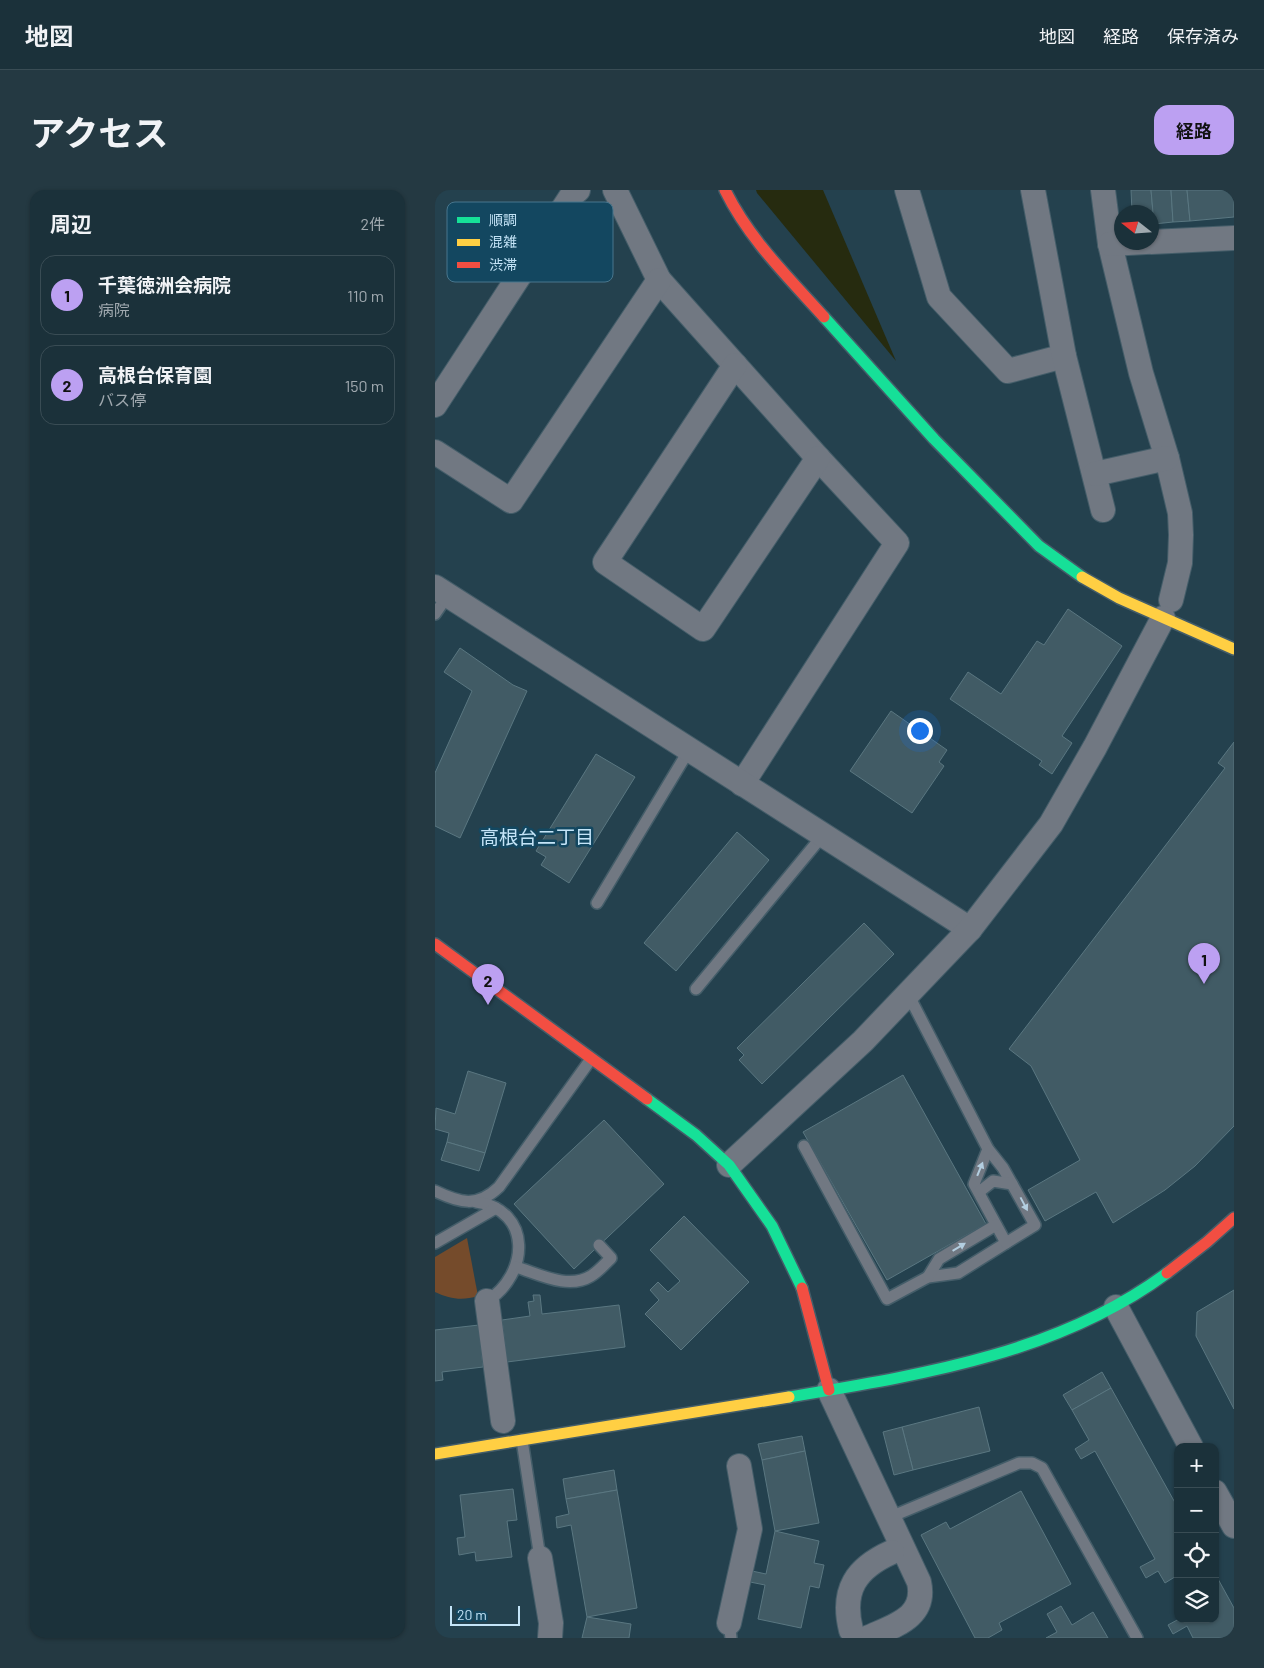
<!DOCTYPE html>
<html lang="ja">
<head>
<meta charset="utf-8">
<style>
	:root { --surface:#1b313a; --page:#243942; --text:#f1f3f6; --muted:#a0a9af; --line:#394c54; --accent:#bca0f2 }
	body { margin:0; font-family:Barlow,"Noto Sans JP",sans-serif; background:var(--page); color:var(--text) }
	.controls { position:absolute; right:15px; bottom:15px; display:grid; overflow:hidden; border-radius:10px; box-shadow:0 1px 4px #0004 }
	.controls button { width:45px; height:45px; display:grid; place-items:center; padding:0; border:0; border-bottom:1px solid var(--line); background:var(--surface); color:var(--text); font:25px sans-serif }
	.compass { position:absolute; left:679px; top:15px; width:45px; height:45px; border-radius:50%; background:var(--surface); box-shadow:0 1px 4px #0004; rotate:287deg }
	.scale { position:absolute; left:15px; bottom:12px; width:70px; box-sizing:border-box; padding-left:5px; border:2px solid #c4e4f7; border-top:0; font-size:14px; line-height:18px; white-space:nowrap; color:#c4e4f7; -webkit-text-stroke:4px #134760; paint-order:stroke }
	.you { position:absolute; left:484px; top:540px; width:18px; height:18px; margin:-12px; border:4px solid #fff; border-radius:50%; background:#1a73e8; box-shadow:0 0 0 8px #1a73e833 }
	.badge { display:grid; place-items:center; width:32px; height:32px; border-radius:50%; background:var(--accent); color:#111; font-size:16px; font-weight:700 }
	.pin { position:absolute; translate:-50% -41px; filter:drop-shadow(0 1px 2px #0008) }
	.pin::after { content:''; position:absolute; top:26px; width:18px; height:15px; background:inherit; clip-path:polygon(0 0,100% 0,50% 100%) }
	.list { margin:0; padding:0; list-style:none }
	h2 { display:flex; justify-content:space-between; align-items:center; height:65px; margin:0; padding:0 20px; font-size:21px }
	h2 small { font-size:16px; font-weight:400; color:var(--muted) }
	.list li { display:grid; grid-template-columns:32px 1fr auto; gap:15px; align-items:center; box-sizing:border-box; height:80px; margin:0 10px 10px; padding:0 10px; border:1px solid var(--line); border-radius:15px }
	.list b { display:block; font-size:19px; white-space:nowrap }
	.list p { margin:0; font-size:16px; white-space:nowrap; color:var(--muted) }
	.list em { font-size:16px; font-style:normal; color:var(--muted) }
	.icon { flex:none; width:28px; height:28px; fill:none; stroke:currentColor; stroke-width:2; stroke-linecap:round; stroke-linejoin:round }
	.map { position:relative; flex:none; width:799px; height:1448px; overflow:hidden; border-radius:15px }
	header { display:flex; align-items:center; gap:30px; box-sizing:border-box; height:70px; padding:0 25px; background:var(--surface); border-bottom:1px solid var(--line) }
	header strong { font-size:24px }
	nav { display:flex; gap:28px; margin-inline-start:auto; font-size:18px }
	.intro { display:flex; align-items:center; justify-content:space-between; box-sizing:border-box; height:120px; padding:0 30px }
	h1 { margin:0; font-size:35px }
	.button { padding:12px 22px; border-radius:15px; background:var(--accent); color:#111; font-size:18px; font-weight:700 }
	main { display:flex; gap:30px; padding:0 30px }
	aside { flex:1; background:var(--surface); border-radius:15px; box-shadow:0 1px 4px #0004 }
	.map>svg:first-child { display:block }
	.green { fill:#754b2b }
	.water { fill:#262b0f }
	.building { fill:#415b65; stroke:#5a7781 }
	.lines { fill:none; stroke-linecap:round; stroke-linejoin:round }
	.lane-casing { stroke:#445d69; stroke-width:14 }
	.street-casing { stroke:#445d69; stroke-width:26 }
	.fast-casing { stroke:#445d69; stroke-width:14 }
	.slow-casing { stroke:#445d69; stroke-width:14 }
	.jam-casing { stroke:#445d69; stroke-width:14 }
	.lane { stroke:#717882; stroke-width:11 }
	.street { stroke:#717882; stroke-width:24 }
	.fast { stroke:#16e098; stroke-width:11 }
	.slow { stroke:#ffcf43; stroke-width:11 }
	.jam { stroke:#f24e42; stroke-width:11 }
	.oneway { fill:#b3cee0 }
	.labels { text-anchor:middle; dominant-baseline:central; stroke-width:5; stroke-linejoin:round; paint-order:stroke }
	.neighbourhood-label { font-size:19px; fill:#c4e4f7; stroke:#134760 }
	.key { fill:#134760; stroke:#48768d; stroke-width:1 }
	.key-label { font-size:14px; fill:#c4e4f7 }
</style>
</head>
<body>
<header>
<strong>地図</strong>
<nav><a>地図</a><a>経路</a><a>保存済み</a></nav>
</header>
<div class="intro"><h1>アクセス</h1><a class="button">経路</a></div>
<main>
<aside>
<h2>周辺<small>2件</small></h2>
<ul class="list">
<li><span class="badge">1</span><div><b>千葉徳洲会病院</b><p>病院</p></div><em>110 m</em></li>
<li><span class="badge">2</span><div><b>高根台保育園</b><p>バス停</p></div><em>150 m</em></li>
</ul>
</aside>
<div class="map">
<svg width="799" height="1448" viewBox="0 0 799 1448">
	<rect width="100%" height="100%" fill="#24414e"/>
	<path class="green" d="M32 1048 43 1106C27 1111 15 1109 0 1102V1067Z"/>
	<path class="water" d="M321 0H388L461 171 322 3Z"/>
	<g class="building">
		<path d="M696 0H716L719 34H716V22H697Z"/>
		<path d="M716 0H736L738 32 719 34Z"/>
		<path d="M736 0H752L755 31 738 32Z"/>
		<path d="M752 0H799V27L755 31Z"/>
		<path d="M633 419 687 456 627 546 637 553 617 584 604 575 607 571 515 509 533 482 566 504 602 451 609 455Z"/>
		<path d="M25 458 78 495 92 501 25 648 0 636V583L37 501 9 482Z"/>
		<path d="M456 521 512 560 504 572 509 576 477 623 415 581Z"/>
		<path d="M799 552V936L760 976 730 1000 678 1033 661 1002 610 1031 593 1000 645 970 596 876 574 859 790 578 783 573Z"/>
		<path d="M161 564 200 587 134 693 106 675 111 667 101 661Z"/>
		<path d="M302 642 334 670 241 781 209 753Z"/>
		<path d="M429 733 459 764 327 894 304 870 309 865 302 858Z"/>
		<path d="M33 881 71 893 50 963 12 952 14 943 0 939 1 918 20 924Z"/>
		<path d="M468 885 551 1034 452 1090 368 942Z"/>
		<path d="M169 930 229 994 139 1079 79 1014Z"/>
		<path d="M12 952 50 963 44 981 6 970Z"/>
		<path d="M249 1026 314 1092 246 1160 210 1124 224 1110 215 1100 223 1092 233 1102 245 1091 215 1060Z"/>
		<path d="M799 1100V1219L761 1146 762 1122Z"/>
		<path d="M98 1105H105L107 1124 184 1115 190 1157 72 1172 67 1130 95 1126 93 1112 99 1111Z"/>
		<path d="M44 1135 48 1177 7 1182 8 1190 0 1191V1140Z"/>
		<path d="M667 1182 676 1198 637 1220 628 1205Z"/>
		<path d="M676 1198 743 1318V1385L730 1393 723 1381 711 1388 705 1377 720 1369 660 1261 646 1269 640 1259 654 1250 637 1220Z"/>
		<path d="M544 1217 555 1261 478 1280 467 1237Z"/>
		<path d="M467 1237 478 1280 459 1285 448 1242Z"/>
		<path d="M367 1246 370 1261 327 1270 323 1254Z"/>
		<path d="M370 1261 384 1333 340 1341 327 1270Z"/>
		<path d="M179 1280 182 1300 131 1309 128 1289Z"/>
		<path d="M78 1299 82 1330 72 1331 77 1367 41 1371 40 1362 24 1365 22 1348 30 1347 25 1305Z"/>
		<path d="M182 1300 202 1418 152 1427 136 1335 122 1338 121 1327 134 1324 131 1309Z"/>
		<path d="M586 1301 636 1394 564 1433 567 1440 553 1448H540L486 1345 511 1332 515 1339Z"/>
		<path d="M340 1341 384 1351 379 1373 389 1375 384 1398 375 1396 366 1438 323 1429 330 1395 315 1392 317 1381 331 1384Z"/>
		<path d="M783 1389 799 1418V1448H758L752 1436 738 1444 733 1435 744 1429H780V1391Z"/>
		<path d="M626 1416 637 1435 658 1422 673 1448H611L622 1442 612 1424Z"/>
		<path d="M152 1427 196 1434 194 1448H147Z"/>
	</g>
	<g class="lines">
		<g class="lane-casing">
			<g id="lane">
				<path d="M0 424 13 405"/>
				<path d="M162 713 254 560"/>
				<path d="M261 799 388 645"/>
				<path d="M369 956 452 1109 493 1087 523 1083 600 1035 568 978 553 959 473 804"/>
				<path d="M553 959 539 994 571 1053"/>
				<path d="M0 1001C25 1013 42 1018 64 997L156 869"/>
				<path d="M544 1002 558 991 577 994"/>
				<path d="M41 1012C98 1020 94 1085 52 1111"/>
				<path d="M0 1053 61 1018"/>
				<path d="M81 1077C104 1084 133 1100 156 1086 163 1082 170 1074 176 1068L164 1055"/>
				<path d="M493 1087 504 1069 561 1035"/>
				<path d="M87 1250 105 1368"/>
				<path d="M453 1328 584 1273H597L607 1278 702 1448"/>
				<path d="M294 1433 296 1448"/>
			</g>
		</g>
		<g class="street-casing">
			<g id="street">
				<path d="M180 0 224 90 383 268 462 353 307 594"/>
				<path d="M472 0 504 107 573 181 629 166"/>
				<path d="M598 0 629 166 668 320"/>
				<path d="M668 0 675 54 706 183 732 268 745 323 746 345 745 373 736 410"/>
				<path d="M716 52 799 48"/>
				<path d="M675 54 711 52"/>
				<path d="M300 175 170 372 268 439 383 268"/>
				<path d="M0 215 137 5 143 0"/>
				<path d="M0 262 76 311 224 90"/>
				<path d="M660 284 732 268"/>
				<path d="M0 397 535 739"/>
				<path d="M294 975 428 851 535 739 616 634 660 557 728 428"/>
				<path d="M52 1111 68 1231"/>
				<path d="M681 1117 756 1257"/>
				<path d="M394 1200 484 1392C492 1428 458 1436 432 1448"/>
				<path d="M780 1302 799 1336"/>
				<path d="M105 1368 116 1433 115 1448"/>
				<path d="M294 1433 315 1339 304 1276"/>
				<path d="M416 1440C406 1400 421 1378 457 1362"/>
			</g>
		</g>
		<g class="fast-casing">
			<g id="fast">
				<path d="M389 127 499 249 604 356 647 387"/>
				<path d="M212 909 261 945 294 975 337 1036 367 1098"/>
				<path d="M354 1207C485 1185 623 1164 732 1083"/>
			</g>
		</g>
		<g class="slow-casing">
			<g id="slow">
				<path d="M647 387 684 408 799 459"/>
				<path d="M0 1264 354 1207"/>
			</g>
		</g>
		<g class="jam-casing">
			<g id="jam">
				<path d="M290 0C314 49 353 87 389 127"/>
				<path d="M0 754 212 909"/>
				<path d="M732 1083 772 1052 799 1028"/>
				<path d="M367 1098 394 1200"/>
			</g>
		</g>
		<use href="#lane" class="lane"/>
		<use href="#street" class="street"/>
		<use href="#fast" class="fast"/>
		<use href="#slow" class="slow"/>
		<use href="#jam" class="jam"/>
	</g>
	<defs><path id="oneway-solid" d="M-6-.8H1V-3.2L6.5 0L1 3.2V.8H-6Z" transform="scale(1.25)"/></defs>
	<g class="oneway">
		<use href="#oneway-solid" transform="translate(545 979) rotate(-68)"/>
		<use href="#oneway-solid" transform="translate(589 1014) rotate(62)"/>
		<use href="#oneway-solid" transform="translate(524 1057) rotate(-31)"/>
	</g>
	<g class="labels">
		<g class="neighbourhood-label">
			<text x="102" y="646">高根台二丁目</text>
		</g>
	</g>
	<rect x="12" y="12" width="166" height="80" rx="8" class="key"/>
	<rect x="22" y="27" width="23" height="6" fill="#16e098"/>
	<rect x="22" y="49" width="23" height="7" fill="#ffcf43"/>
	<rect x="22" y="72" width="23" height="6" fill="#f24e42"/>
	<g class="key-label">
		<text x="54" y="35">順調</text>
		<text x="54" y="57">混雑</text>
		<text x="54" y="80">渋滞</text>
	</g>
</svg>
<div class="controls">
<button>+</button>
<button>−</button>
<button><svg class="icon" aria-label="locate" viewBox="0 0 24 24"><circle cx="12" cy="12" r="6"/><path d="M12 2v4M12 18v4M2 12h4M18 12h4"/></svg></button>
<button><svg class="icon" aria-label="layers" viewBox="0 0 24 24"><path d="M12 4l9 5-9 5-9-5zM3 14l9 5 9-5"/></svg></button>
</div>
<svg class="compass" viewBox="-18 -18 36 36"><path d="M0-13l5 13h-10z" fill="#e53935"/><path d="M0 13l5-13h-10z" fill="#a0a9af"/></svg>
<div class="scale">20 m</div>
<div class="you"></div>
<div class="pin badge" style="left:769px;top:794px">1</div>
<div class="pin badge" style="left:53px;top:815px">2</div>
</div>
</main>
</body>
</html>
